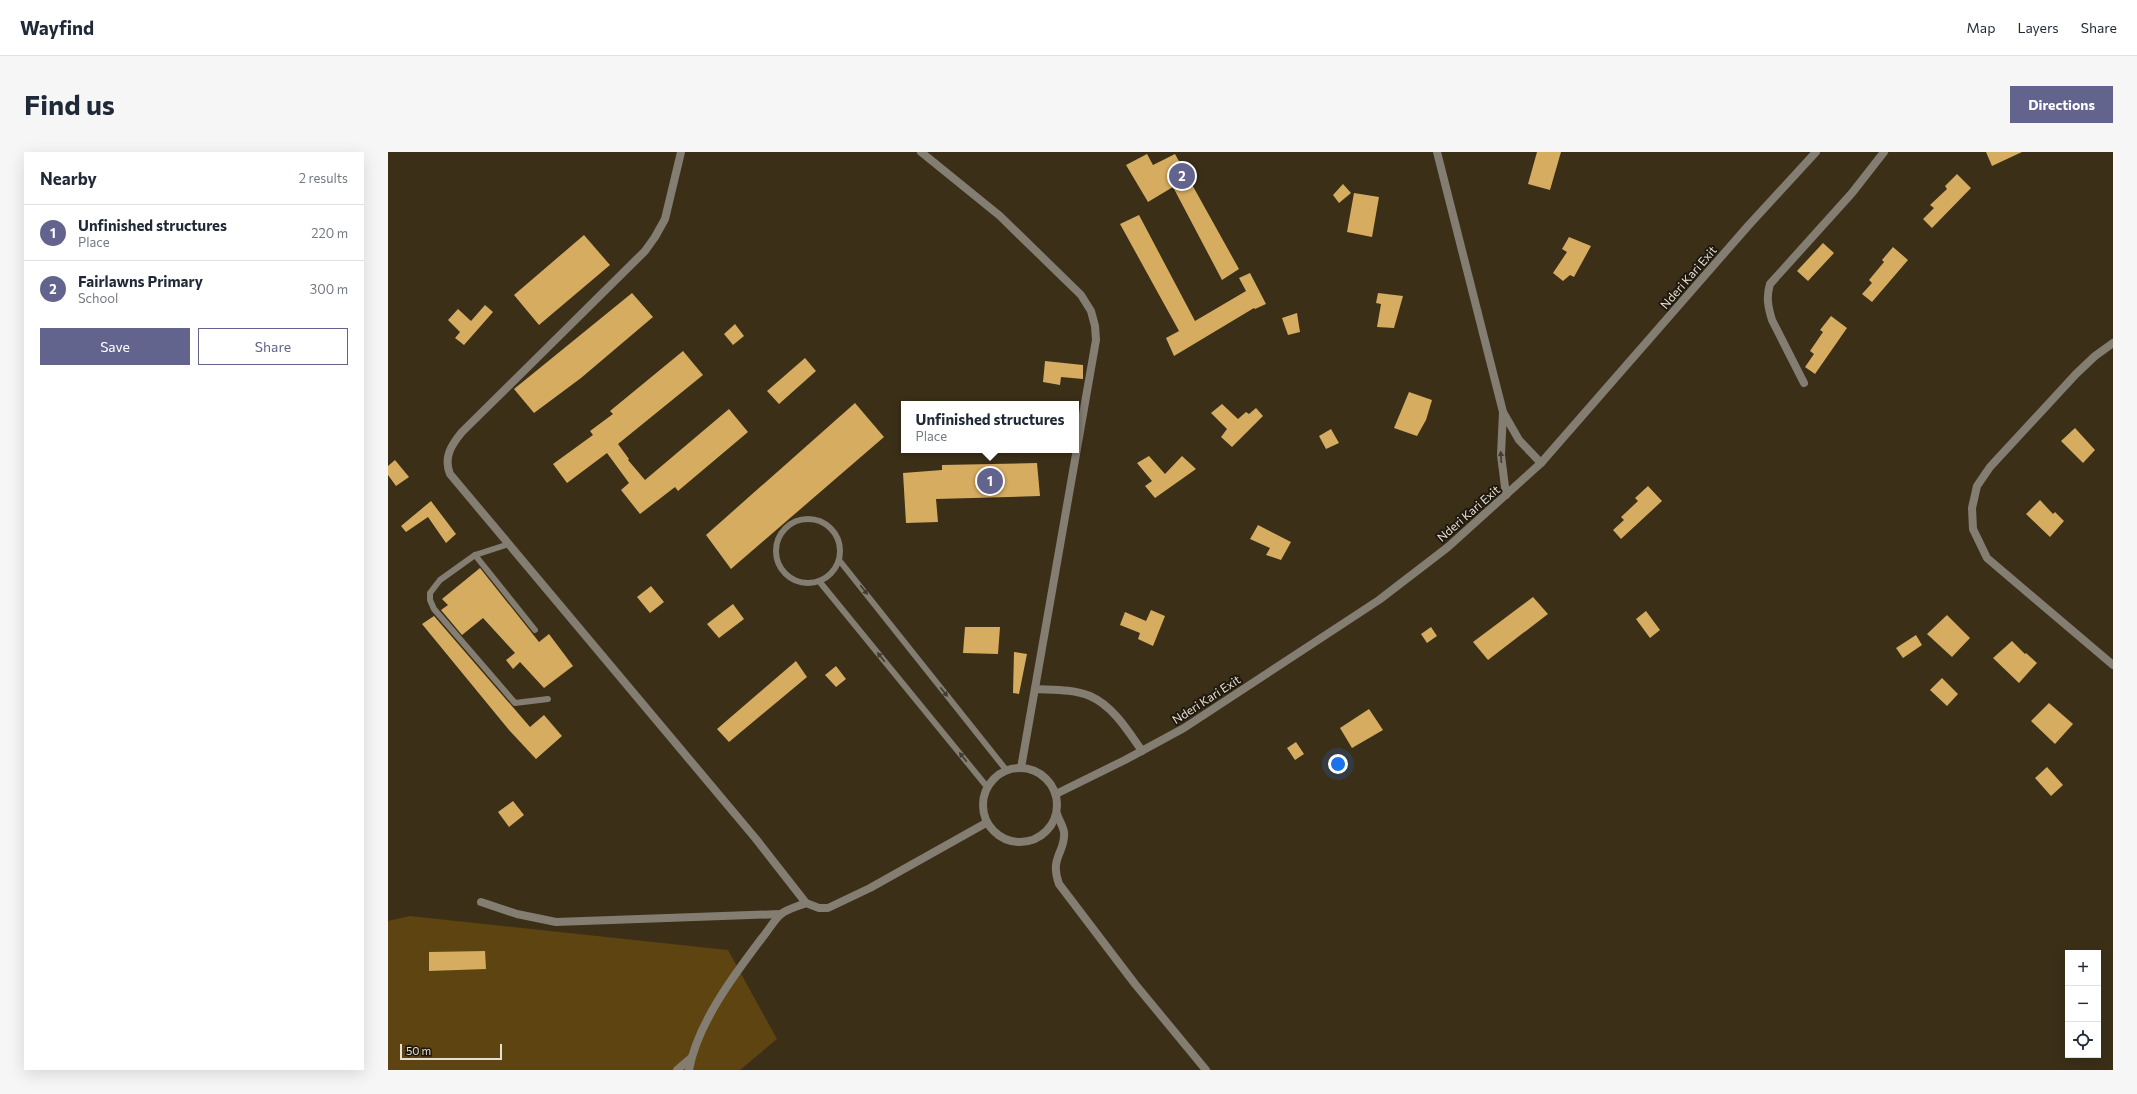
<!DOCTYPE html>
<html lang="en">
<head>
<meta charset="utf-8">
<style>
	:root { --surface:#fff; --page:#f6f6f7; --text:#1f2937; --muted:#747a83; --line:#e0e1e3; --accent:#63648d }
	body { margin:0; font-family:Commissioner,sans-serif; background:var(--page); color:var(--text) }
	.controls { position:absolute; right:12px; bottom:12px; display:grid; overflow:hidden; border-radius:0px; box-shadow:0 4px 16px #0002 }
	.controls button { width:36px; height:36px; display:grid; place-items:center; padding:0; border:0; border-bottom:1px solid var(--line); background:var(--surface); color:var(--text); font:20px sans-serif }
	.scale { position:absolute; left:12px; bottom:10px; width:102px; box-sizing:border-box; padding-left:4px; border:2px solid #e7dfd2; border-top:0; font-size:11px; line-height:14px; white-space:nowrap; color:#e7dfd2; -webkit-text-stroke:3px #1e180e; paint-order:stroke }
	.you { position:absolute; left:950px; top:612px; width:14px; height:14px; margin:-10px; border:3px solid #fff; border-radius:50%; background:#1a73e8; box-shadow:0 0 0 6px #1a73e833 }
	.badge { display:grid; place-items:center; width:26px; height:26px; border-radius:50%; background:var(--accent); color:#fff; font-size:13px; font-weight:700 }
	.pin { position:absolute; translate:-50% -50%; border:2px solid #fff; box-shadow:0 1px 4px #0006 }
	.popup { position:absolute; left:513px; top:249px; width:178px; height:52px; box-sizing:border-box; display:grid; place-content:center; border-radius:0px; background:var(--surface); filter:drop-shadow(0 1px 3px #0005); font-size:13px; white-space:nowrap; color:var(--muted) }
	.popup b { font-size:15px; color:var(--text) }
	.popup::after { content:''; position:absolute; left:50%; top:100%; margin-left:-8px; border:8px solid transparent; border-top-color:var(--surface) }
	.list { margin:0; padding:0; list-style:none }
	h2 { display:flex; justify-content:space-between; align-items:center; height:52px; margin:0; padding:0 16px; font-size:17px }
	h2 small { font-size:13px; font-weight:400; color:var(--muted) }
	.list li { display:grid; grid-template-columns:26px 1fr auto; gap:12px; align-items:center; box-sizing:border-box; height:56px; padding:0 16px; border-top:1px solid var(--line) }
	.list b { display:block; font-size:15px; white-space:nowrap }
	.list p { margin:0; font-size:13px; white-space:nowrap; color:var(--muted) }
	.list em { font-size:13px; font-style:normal; color:var(--muted) }
	.actions { display:flex; gap:8px; padding:12px 16px }
	.actions a { flex:1; padding:9px 0; border:1px solid var(--accent); border-radius:0px; text-align:center; font-size:14px; color:var(--accent) }
	.actions .main { background:var(--accent); color:#fff }
	.icon { flex:none; width:22px; height:22px; fill:none; stroke:currentColor; stroke-width:2; stroke-linecap:round; stroke-linejoin:round }
	.map { position:relative; flex:none; width:1725px; height:918px; overflow:hidden; border-radius:0px }
	header { display:flex; align-items:center; gap:24px; box-sizing:border-box; height:56px; padding:0 20px; background:var(--surface); border-bottom:1px solid var(--line) }
	header strong { font-size:19px }
	nav { display:flex; gap:22px; margin-inline-start:auto; font-size:14px }
	.intro { display:flex; align-items:center; justify-content:space-between; box-sizing:border-box; height:96px; padding:0 24px }
	h1 { margin:0; font-size:28px }
	.button { padding:10px 18px; border-radius:0px; background:var(--accent); color:#fff; font-size:14px; font-weight:700 }
	main { display:flex; gap:24px; padding:0 24px }
	aside { flex:1; background:var(--surface); border-radius:0px; box-shadow:0 4px 16px #0002 }
	.map>svg:first-child { display:block }
	.green { fill:#5d4411 }
	.building { fill:#d6ac60 }
	.lines { fill:none; stroke-linecap:round; stroke-linejoin:round }
	.service { stroke:#847d72; stroke-width:6 }
	.minor { stroke:#847d72; stroke-width:8 }
	.oneway { fill:#423b31 }
	.labels { text-anchor:middle; dominant-baseline:central; stroke-width:4; stroke-linejoin:round; paint-order:stroke }
	.street-label { font-size:12px; fill:#e7dfd2; stroke:#1e180e }
</style>
</head>
<body>
<header>
<strong>Wayfind</strong>
<nav><a>Map</a><a>Layers</a><a>Share</a></nav>
</header>
<div class="intro"><h1>Find us</h1><a class="button">Directions</a></div>
<main>
<aside>
<h2>Nearby<small>2 results</small></h2>
<ul class="list">
<li><span class="badge">1</span><div><b>Unfinished structures</b><p>Place</p></div><em>220 m</em></li>
<li><span class="badge">2</span><div><b>Fairlawns Primary</b><p>School</p></div><em>300 m</em></li>
</ul>
<div class="actions"><a class="main">Save</a><a>Share</a></div>
</aside>
<div class="map">
<svg width="1725" height="918" viewBox="0 0 1725 918">
	<rect width="100%" height="100%" fill="#3b2f18"/>
	<path class="green" d="M22 764 340 798 389 887 352 918H0V769Z"/>
	<g class="building">
		<path d="M1149 0H1173L1162 38 1140 32Z"/>
		<path d="M1598 0H1634L1604 14Z"/>
		<path d="M759 2 765 13 787 2 851 117 834 128 785 35 760 50 738 13Z"/>
		<path d="M1569 22 1583 36 1544 76 1535 67 1546 56 1542 53 1559 37 1557 34Z"/>
		<path d="M955 32 963 41 951 51 945 43Z"/>
		<path d="M966 41 991 45 984 85 959 80Z"/>
		<path d="M751 63 807 169 858 139 851 126 862 121 878 152 867 157 866 156 786 204 778 186 791 179 732 72Z"/>
		<path d="M196 83 222 113 151 173 126 143Z"/>
		<path d="M1181 85 1203 94 1186 125 1182 123 1175 129 1165 121 1179 100 1174 97Z"/>
		<path d="M1435 91 1446 101 1420 129 1409 119Z"/>
		<path d="M1505 95 1520 108 1484 150 1474 142 1484 131 1481 128 1496 110 1494 108Z"/>
		<path d="M244 141 265 165 193 226 146 261 126 237Z"/>
		<path d="M990 141 1015 144 1006 176 989 175 993 152 988 151Z"/>
		<path d="M97 153 105 160 76 193 67 186 72 180 60 168 70 157 83 169Z"/>
		<path d="M909 161 912 180 900 183 894 166Z"/>
		<path d="M1443 164 1459 176 1427 222 1417 215 1426 202 1422 199 1435 180 1432 178Z"/>
		<path d="M347 172 356 184 345 193 336 182Z"/>
		<path d="M295 199 315 223 230 292 241 307 240 308 257 328 341 257 360 280 290 339 287 335 252 362 233 338 241 331 219 301 179 331 165 312 205 283 202 279 225 262 222 259Z"/>
		<path d="M417 206 428 219 391 252 379 239Z"/>
		<path d="M657 209 695 213V227L673 225 672 233 655 230Z"/>
		<path d="M1021 240 1044 248 1038 268 1029 284 1006 276Z"/>
		<path d="M467 251 496 285 343 417 318 383Z"/>
		<path d="M834 252 850 267 858 260 861 262 868 256 875 264 844 295 833 285 839 277 823 261Z"/>
		<path d="M1687 276 1707 298 1695 311 1673 289Z"/>
		<path d="M943 277 951 291 938 297 931 284Z"/>
		<path d="M761 304 777 322 794 304 808 317 767 346 757 334 764 329 749 311Z"/>
		<path d="M7 308 21 325 8 334 0 323V314Z"/>
		<path d="M649 311 652 344 548 347 550 370 518 371 515 321 554 318V313Z"/>
		<path d="M1260 334 1274 349 1233 387 1225 378 1236 368 1233 365 1250 349 1247 346Z"/>
		<path d="M1652 348 1665 362 1667 360 1676 369 1662 385 1638 362Z"/>
		<path d="M43 349 68 382 58 391 40 365 18 380 13 374Z"/>
		<path d="M870 373 903 390 893 408 878 403 882 396 862 387Z"/>
		<path d="M92 416 151 490 161 482 185 514 156 536 132 510 125 517 118 508 127 501 95 466 74 483 53 458 60 453 54 447Z"/>
		<path d="M263 434 276 450 262 461 249 445Z"/>
		<path d="M1145 445 1160 462 1100 508 1085 490Z"/>
		<path d="M345 452 356 467 331 486 319 472Z"/>
		<path d="M763 458 777 464 765 494 750 487 752 481 732 473 737 460 758 469Z"/>
		<path d="M1258 459 1272 478 1262 486 1248 467Z"/>
		<path d="M1559 463 1582 486 1564 505 1539 482Z"/>
		<path d="M46 464 142 575 156 563 174 584 148 607 121 578 34 472Z"/>
		<path d="M577 475H612L610 502 575 501Z"/>
		<path d="M1043 475 1049 484 1039 491 1033 482Z"/>
		<path d="M1528 483 1534 493 1515 506 1508 496Z"/>
		<path d="M1624 489 1637 502 1638 501 1649 511 1631 531 1605 506Z"/>
		<path d="M626 500 639 502 631 542 625 541Z"/>
		<path d="M408 509 419 525 341 590 329 577Z"/>
		<path d="M448 514 458 527 448 535 437 523Z"/>
		<path d="M1554 526 1570 542 1559 554 1542 538Z"/>
		<path d="M1661 551 1685 572 1667 592 1643 569Z"/>
		<path d="M981 557 995 578 964 596 952 576Z"/>
		<path d="M908 590 916 602 907 608 899 596Z"/>
		<path d="M1659 615 1675 633 1663 644 1647 626Z"/>
		<path d="M125 649 136 663 121 675 110 660Z"/>
		<path d="M97 799 98 817 41 819V800Z"/>
	</g>
	<g class="lines">
		<g class="service">
			<circle cx="420" cy="399" r="32"/>
			<path d="M121 392 87 403 52 428 42 441V448L46 457 127 551 160 547"/>
			<path d="M87 403 147 478"/>
			<path d="M451 408 619 619"/>
			<path d="M431 429 600 636"/>
		</g>
		<g class="minor">
			<path d="M293 0 277 67 267 85 257 99 74 280C64 292 55 305 62 322L368 687 418 751 431 756H440L482 736 598 671"/>
			<path d="M533 0 612 64 693 143 703 159 707 174 708 188 633 616"/>
			<path d="M1049 0 1115 260"/>
			<path d="M1725 191 1707 204 1688 222 1602 315 1589 334 1584 356 1585 377 1599 406 1725 513"/>
			<path d="M1416 231 1384 168C1380 155 1378 145 1382 132L1464 41 1496 0"/>
			<path d="M1118 343 1113 303 1115 260 1131 288 1153 311"/>
			<path d="M647 537C664 538 685 537 702 544 725 554 740 579 754 599"/>
			<circle cx="632" cy="653" r="37"/>
			<path d="M668 642 737 608 796 576 991 448 1060 395 1153 311 1360 74 1428 0"/>
			<path d="M669 662C671 668 675 674 676 680 678 700 661 705 671 732L747 832 818 918"/>
			<path d="M93 750 129 762 168 770 393 762"/>
			<path d="M289 918 303 906"/>
			<path d="M301 918C309 872 346 823 374 786 380 779 386 768 393 762 399 757 411 754 418 751"/>
		</g>
	</g>
	<defs><path id="oneway-solid" d="M-6-.8H1V-3.2L6.5 0L1 3.2V.8H-6Z"/></defs>
	<g class="oneway">
		<use href="#oneway-solid" transform="translate(1113 305) rotate(-93)"/>
		<use href="#oneway-solid" transform="translate(476 438) rotate(52)"/>
		<use href="#oneway-solid" transform="translate(493 505) rotate(-129)"/>
		<use href="#oneway-solid" transform="translate(556 540) rotate(52)"/>
		<use href="#oneway-solid" transform="translate(575 605) rotate(-129)"/>
	</g>
	<g class="labels">
		<g class="street-label">
			<text transform="translate(1300 125) rotate(-49)">Nderi Kari Exit</text>
			<text transform="translate(1080 361) rotate(-41)">Nderi Kari Exit</text>
			<text transform="translate(818 547) rotate(-33)">Nderi Kari Exit</text>
		</g>
	</g>
</svg>
<div class="controls">
<button>+</button>
<button>−</button>
<button><svg class="icon" aria-label="locate" viewBox="0 0 24 24"><circle cx="12" cy="12" r="6"/><path d="M12 2v4M12 18v4M2 12h4M18 12h4"/></svg></button>
</div>
<div class="scale">50 m</div>
<div class="you"></div>
<div class="pin badge" style="left:602px;top:329px">1</div>
<div class="popup"><b>Unfinished structures</b>Place</div>
<div class="pin badge" style="left:794px;top:24px">2</div>
</div>
</main>
</body>
</html>
